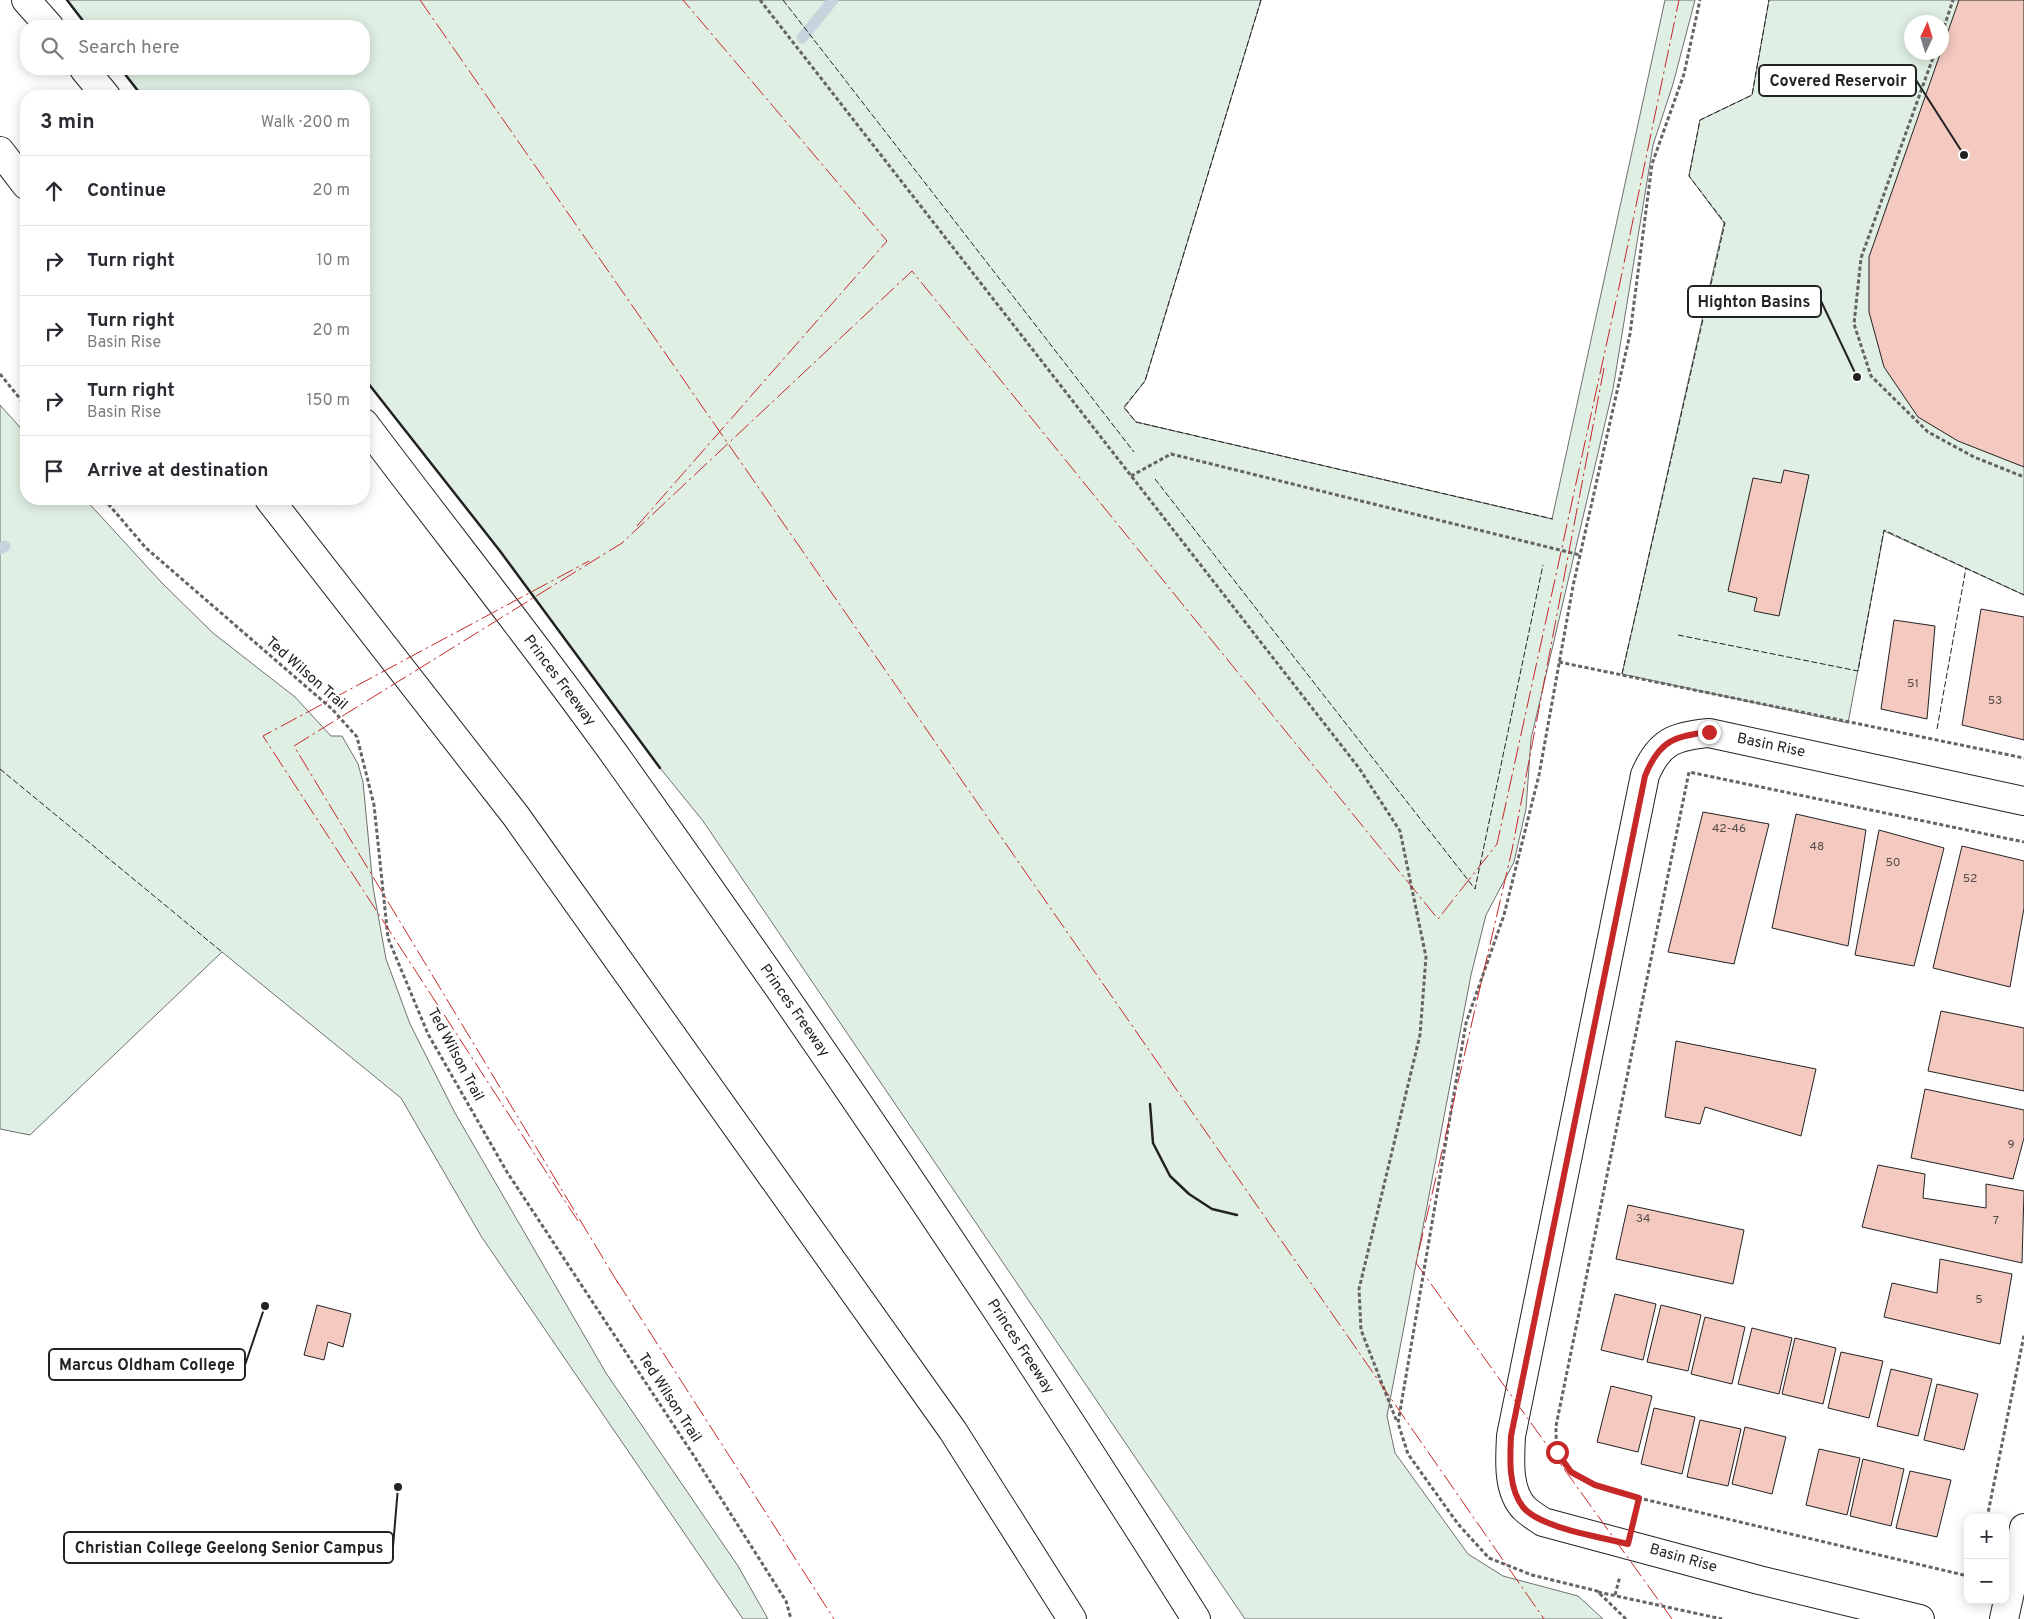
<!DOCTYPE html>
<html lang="en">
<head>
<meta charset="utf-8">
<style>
	:root { --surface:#fff; --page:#f7f7f7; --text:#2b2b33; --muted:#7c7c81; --line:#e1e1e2 }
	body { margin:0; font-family:Overpass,sans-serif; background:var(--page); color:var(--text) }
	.controls { position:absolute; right:15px; bottom:15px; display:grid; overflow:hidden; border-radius:10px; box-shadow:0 2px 12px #0003 }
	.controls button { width:45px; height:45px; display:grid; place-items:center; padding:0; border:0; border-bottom:1px solid var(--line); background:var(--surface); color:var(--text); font:25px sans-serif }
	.compass { position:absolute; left:1904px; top:15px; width:45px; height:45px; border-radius:50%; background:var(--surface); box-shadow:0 2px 12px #0003; rotate:4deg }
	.stop { position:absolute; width:15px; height:15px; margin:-11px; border:4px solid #c62828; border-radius:50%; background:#fff }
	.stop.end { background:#c62828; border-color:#fff; box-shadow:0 1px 5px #0008 }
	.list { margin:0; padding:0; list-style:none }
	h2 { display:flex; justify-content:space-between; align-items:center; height:65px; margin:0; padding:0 20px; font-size:21px }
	h2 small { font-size:16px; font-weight:400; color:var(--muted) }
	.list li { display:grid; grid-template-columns:32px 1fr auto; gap:15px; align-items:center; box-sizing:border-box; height:70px; padding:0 20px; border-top:1px solid var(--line) }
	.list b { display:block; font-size:19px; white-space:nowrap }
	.list p { margin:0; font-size:16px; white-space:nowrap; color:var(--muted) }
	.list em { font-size:16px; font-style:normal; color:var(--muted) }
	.icon { flex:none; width:28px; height:28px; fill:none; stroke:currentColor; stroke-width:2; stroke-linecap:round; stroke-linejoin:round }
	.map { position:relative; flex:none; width:2024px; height:1619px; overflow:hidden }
	.search { position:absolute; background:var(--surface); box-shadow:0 2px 12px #0003; left:20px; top:20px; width:350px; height:55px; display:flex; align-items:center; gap:12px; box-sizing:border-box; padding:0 18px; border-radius:20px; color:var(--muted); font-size:19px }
	.panel { position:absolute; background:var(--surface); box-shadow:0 2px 12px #0003; left:20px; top:90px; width:350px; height:415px; border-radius:20px }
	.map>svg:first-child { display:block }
	.green { fill:#e0efe3; stroke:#6f6f6f; fill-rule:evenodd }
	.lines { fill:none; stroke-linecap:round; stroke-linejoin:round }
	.stream { stroke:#c7d3dd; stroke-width:11 }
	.building { fill:#f3c9c0; stroke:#222 }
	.minor-casing { stroke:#222; stroke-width:30 }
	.highway-casing { stroke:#222; stroke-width:30 }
	.path { stroke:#646464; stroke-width:3; stroke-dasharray:4 2.5; stroke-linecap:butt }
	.minor { stroke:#fff; stroke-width:28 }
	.highway { stroke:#fff; stroke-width:28 }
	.fence { stroke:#222; stroke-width:1; stroke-dasharray:6 2.5; stroke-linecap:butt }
	.wall { stroke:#222; stroke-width:2.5 }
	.power { stroke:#c62828; stroke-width:1; stroke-dasharray:18 4 2.5 4; stroke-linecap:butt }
	.route { stroke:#c62828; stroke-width:6 }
	.labels { text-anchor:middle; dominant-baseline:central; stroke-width:4; stroke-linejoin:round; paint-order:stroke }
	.number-label { font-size:12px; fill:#564c4a }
	.street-label { font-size:15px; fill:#222; stroke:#fff }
	.leader { fill:none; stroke:#222; stroke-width:2 }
	.callout-dot { fill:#222; stroke:#fff; stroke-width:2 }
	.callout { fill:#fff; stroke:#222; stroke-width:2 }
	.callout-label { font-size:16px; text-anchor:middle; font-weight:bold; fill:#222 }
</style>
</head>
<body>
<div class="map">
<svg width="2024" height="1619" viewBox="0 0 2024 1619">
	<rect width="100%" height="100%" fill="#fff"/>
	<g class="green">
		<path d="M67 0H1261L1145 381 1124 408 1136 422 1552 519 1665 0H1695L1673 84 1653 145 1613 389 1531 739 1526 809 1514 862 1486 915 1471 975 1387 1416 1395 1453 1468 1554 1503 1576 1578 1596 1603 1619H1245L703 821 660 768 500 551 364 378V96H142L121 69H364V26H87Z"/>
		<path d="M1769 0H2024V595L1884 531 1848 723 1622 674 1724 223 1689 176 1700 120 1752 95ZM1912 22H1942V52H1912Z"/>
		<path d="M0 405 26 434V499H85L162 583 213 633 295 697 331 736H342L358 764 363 782 373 887 386 959 410 1024 455 1113 606 1373 738 1566 768 1619H743L481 1236 401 1098 222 952 30 1135 0 1129Z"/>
	</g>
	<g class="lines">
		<g class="stream">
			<path d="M802 38 833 0"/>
			<path d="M0 549 5 546"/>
		</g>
	</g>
	<g class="building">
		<path d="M1959 0H2024V467L1958 441 1918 417 1884 367 1869 312V257Z"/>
		<path d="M1784 470 1809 475 1779 616 1754 611 1757 598 1728 591 1753 478 1781 483Z"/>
		<path d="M1981 609 2024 617V740L1962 725Z"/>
		<path d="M1894 620 1935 626 1927 719 1881 709Z"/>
		<path d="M1703 812 1769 824 1734 964 1668 952Z"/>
		<path d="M1796 814 1866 830 1848 946 1772 928Z"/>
		<path d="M1879 830 1944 848 1914 966 1855 955Z"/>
		<path d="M1962 846 2024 861V908L2010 987 1933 968Z"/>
		<path d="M1941 1011 2024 1028V1091L1928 1071Z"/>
		<path d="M1676 1041 1816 1069 1801 1136 1705 1107 1700 1124 1665 1117Z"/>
		<path d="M1925 1089 2024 1110V1138L2013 1179 1911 1158Z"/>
		<path d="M1878 1165 1925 1174 1923 1198 1986 1208V1184L2024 1191 2022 1263 1862 1227Z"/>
		<path d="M1628 1205 1744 1230 1733 1284 1616 1259Z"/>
		<path d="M1940 1259 2012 1274 2000 1344 1884 1317 1892 1283 1937 1293Z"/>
		<path d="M1615 1294 1656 1304 1643 1360 1601 1350Z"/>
		<path d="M317 1305 351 1314 343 1347 328 1342 324 1360 304 1355Z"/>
		<path d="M1661 1305 1701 1315 1688 1371 1647 1362Z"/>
		<path d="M1705 1317 1745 1327 1732 1384 1691 1374Z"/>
		<path d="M1752 1328 1792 1338 1779 1394 1738 1384Z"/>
		<path d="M1795 1338 1836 1348 1823 1404 1782 1394Z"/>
		<path d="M1841 1352 1883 1361 1869 1418 1828 1408Z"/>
		<path d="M1891 1369 1932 1379 1918 1436 1877 1426Z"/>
		<path d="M1937 1384 1978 1394 1964 1450 1924 1440Z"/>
		<path d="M1611 1386 1652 1396 1638 1452 1597 1442Z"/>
		<path d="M1654 1408 1695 1417 1682 1474 1641 1464Z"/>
		<path d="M1700 1420 1741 1429 1728 1486 1687 1477Z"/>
		<path d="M1745 1427 1786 1437 1772 1494 1732 1484Z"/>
		<path d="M1819 1449 1860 1458 1847 1515 1806 1505Z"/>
		<path d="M1863 1459 1904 1469 1891 1526 1850 1516Z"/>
		<path d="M1910 1471 1951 1480 1937 1537 1896 1528Z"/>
	</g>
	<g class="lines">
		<g class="minor-casing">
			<g id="minor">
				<path d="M1920 1619 1759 1580 1543 1522C1537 1518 1529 1513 1524 1508 1507 1490 1510 1458 1511 1436L1645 775C1659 742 1674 736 1709 733L2024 801"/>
				<path d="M2004 1619 2024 1528"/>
			</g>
		</g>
		<g class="highway-casing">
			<g id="highway">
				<path d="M26 0 49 26"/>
				<path d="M84 69 106 96"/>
				<path d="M0 151 26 185"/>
				<path d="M364 423C449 536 538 647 620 762 820 1042 1013 1328 1196 1619"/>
				<path d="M269 499 516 816 953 1431 1072 1619"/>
			</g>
		</g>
		<g class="path">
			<path d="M760 0 1359 768 1400 831 1426 957 1420 1035 1359 1289 1361 1330 1397 1422"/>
			<path d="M1942 33 1953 0"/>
			<path d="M1935 52 1861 258 1854 324 1871 376 1928 432 1974 457 2024 477"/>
			<path d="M0 374 26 406"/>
			<path d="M1131 476 1171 454 1580 555"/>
			<path d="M104 499 146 548 332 709 357 737 374 805 388 938 428 1034 507 1172 694 1456 786 1601 791 1619"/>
			<path d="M1559 662 2024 758"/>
			<path d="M1639 1498C1613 1490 1564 1481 1557 1450 1556 1442 1556 1433 1556 1426L1689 772 2024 842"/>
			<path d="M1636 1512 1639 1498 1968 1576"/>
			<path d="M1987 1518 2024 1335"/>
			<path d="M1598 1592 1722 1619"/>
			<path d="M1615 1595 1620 1576"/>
			<path d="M1626 1619 1597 1591 1532 1575 1489 1558 1458 1524 1408 1454 1398 1423 1466 1023 1504 915 1539 775 1573 586 1630 334 1652 164 1684 74 1700 0"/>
		</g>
		<use href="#minor" class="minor"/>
		<use href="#highway" class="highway"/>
		<g class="fence">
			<path d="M783 0 1134 452"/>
			<path d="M1261 0 1145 381 1124 407 1136 422 1553 519"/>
			<path d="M1155 479 1475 889 1543 565"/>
			<path d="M1678 635 1858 671 1884 530 2024 595"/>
			<path d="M1622 674 1725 223 1689 176 1700 120 1752 95 1769 0"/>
			<path d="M1937 729 1966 568"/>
			<path d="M0 769 222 952"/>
		</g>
		<g class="wall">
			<path d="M67 0 87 26"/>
			<path d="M121 69 142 96"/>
			<path d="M364 378 500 551 660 768"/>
			<path d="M1150 1104 1153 1143 1170 1176 1189 1194 1212 1209 1237 1215"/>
		</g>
		<g class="power">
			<path d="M420 0 1544 1619"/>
			<path d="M1604 368 1512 850 1416 1263 1672 1619"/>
			<path d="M637 526 887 241 683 0"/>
			<path d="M578 1221 263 736 589 561"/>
			<path d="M617 1281 834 1619"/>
			<path d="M618 1283 294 746 622 543 912 271 1438 919 1497 844 1619 287 1679 0"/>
		</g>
	</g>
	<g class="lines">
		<path class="route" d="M1557 1452 1571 1472 1595 1485 1639 1498 1628 1544C1601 1537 1540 1528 1523 1507 1508 1488 1510 1458 1511 1436L1645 776C1659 741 1674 736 1709 732"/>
	</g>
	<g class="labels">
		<g class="number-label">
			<text x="1913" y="684">51</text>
			<text x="1995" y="701">53</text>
			<text x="1729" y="829">42-46</text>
			<text x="1817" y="847">48</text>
			<text x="1893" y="863">50</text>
			<text x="1970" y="879">52</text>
			<text x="2011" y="1145">9</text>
			<text x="1643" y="1219">34</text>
			<text x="1996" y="1221">7</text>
			<text x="1979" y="1300">5</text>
		</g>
		<g class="street-label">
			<text transform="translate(306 674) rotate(41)">Ted Wilson Trail</text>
			<text transform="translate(559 681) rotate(53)">Princes Freeway</text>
			<text transform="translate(1771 746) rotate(12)">Basin Rise</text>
			<text transform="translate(794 1011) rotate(55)">Princes Freeway</text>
			<text transform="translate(455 1055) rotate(62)">Ted Wilson Trail</text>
			<text transform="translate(1020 1347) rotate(57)">Princes Freeway</text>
			<text transform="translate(669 1398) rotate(57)">Ted Wilson Trail</text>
			<text transform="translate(1683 1559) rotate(16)">Basin Rise</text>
		</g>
	</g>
	<path class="leader" d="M1964 155L1916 80M1857 377L1821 301M265 1306L245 1365M398 1487L393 1547"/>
	<g class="callout-dot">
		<circle cx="1964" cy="155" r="5"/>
		<circle cx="1857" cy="377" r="5"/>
		<circle cx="265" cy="1306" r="5"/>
		<circle cx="398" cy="1487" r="5"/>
	</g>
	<g class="callout">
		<rect x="1759" y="65" width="157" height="31" rx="5"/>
		<rect x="1688" y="286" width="133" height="31" rx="5"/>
		<rect x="49" y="1349" width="196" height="31" rx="5"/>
		<rect x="64" y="1532" width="329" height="31" rx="5"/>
	</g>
	<g class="callout-label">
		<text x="1838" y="86">Covered Reservoir</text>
		<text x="1754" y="307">Highton Basins</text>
		<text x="147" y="1370">Marcus Oldham College</text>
		<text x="229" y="1553">Christian College Geelong Senior Campus</text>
	</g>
</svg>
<div class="controls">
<button>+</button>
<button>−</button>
</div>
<svg class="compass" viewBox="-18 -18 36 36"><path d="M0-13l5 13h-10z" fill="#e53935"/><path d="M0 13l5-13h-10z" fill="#7c7c81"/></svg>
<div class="stop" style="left:1557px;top:1452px"></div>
<div class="stop end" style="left:1709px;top:732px"></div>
<div class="search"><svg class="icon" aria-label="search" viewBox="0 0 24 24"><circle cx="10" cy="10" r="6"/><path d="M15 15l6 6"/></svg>Search here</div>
<section class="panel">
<h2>3 min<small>Walk · 200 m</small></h2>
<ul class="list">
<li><svg class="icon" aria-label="ahead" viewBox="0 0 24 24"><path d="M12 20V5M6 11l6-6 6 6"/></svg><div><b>Continue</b></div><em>20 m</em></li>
<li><svg class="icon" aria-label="right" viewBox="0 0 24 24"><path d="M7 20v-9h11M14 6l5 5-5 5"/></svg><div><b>Turn right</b></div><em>10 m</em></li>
<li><svg class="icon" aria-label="right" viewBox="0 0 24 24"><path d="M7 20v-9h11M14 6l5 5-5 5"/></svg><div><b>Turn right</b><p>Basin Rise</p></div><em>20 m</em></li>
<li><svg class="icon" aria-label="right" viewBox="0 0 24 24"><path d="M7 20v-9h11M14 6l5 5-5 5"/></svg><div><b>Turn right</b><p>Basin Rise</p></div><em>150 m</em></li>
<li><svg class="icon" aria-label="arrive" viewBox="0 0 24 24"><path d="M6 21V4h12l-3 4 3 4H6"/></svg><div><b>Arrive at destination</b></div></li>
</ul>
</section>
</div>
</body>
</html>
